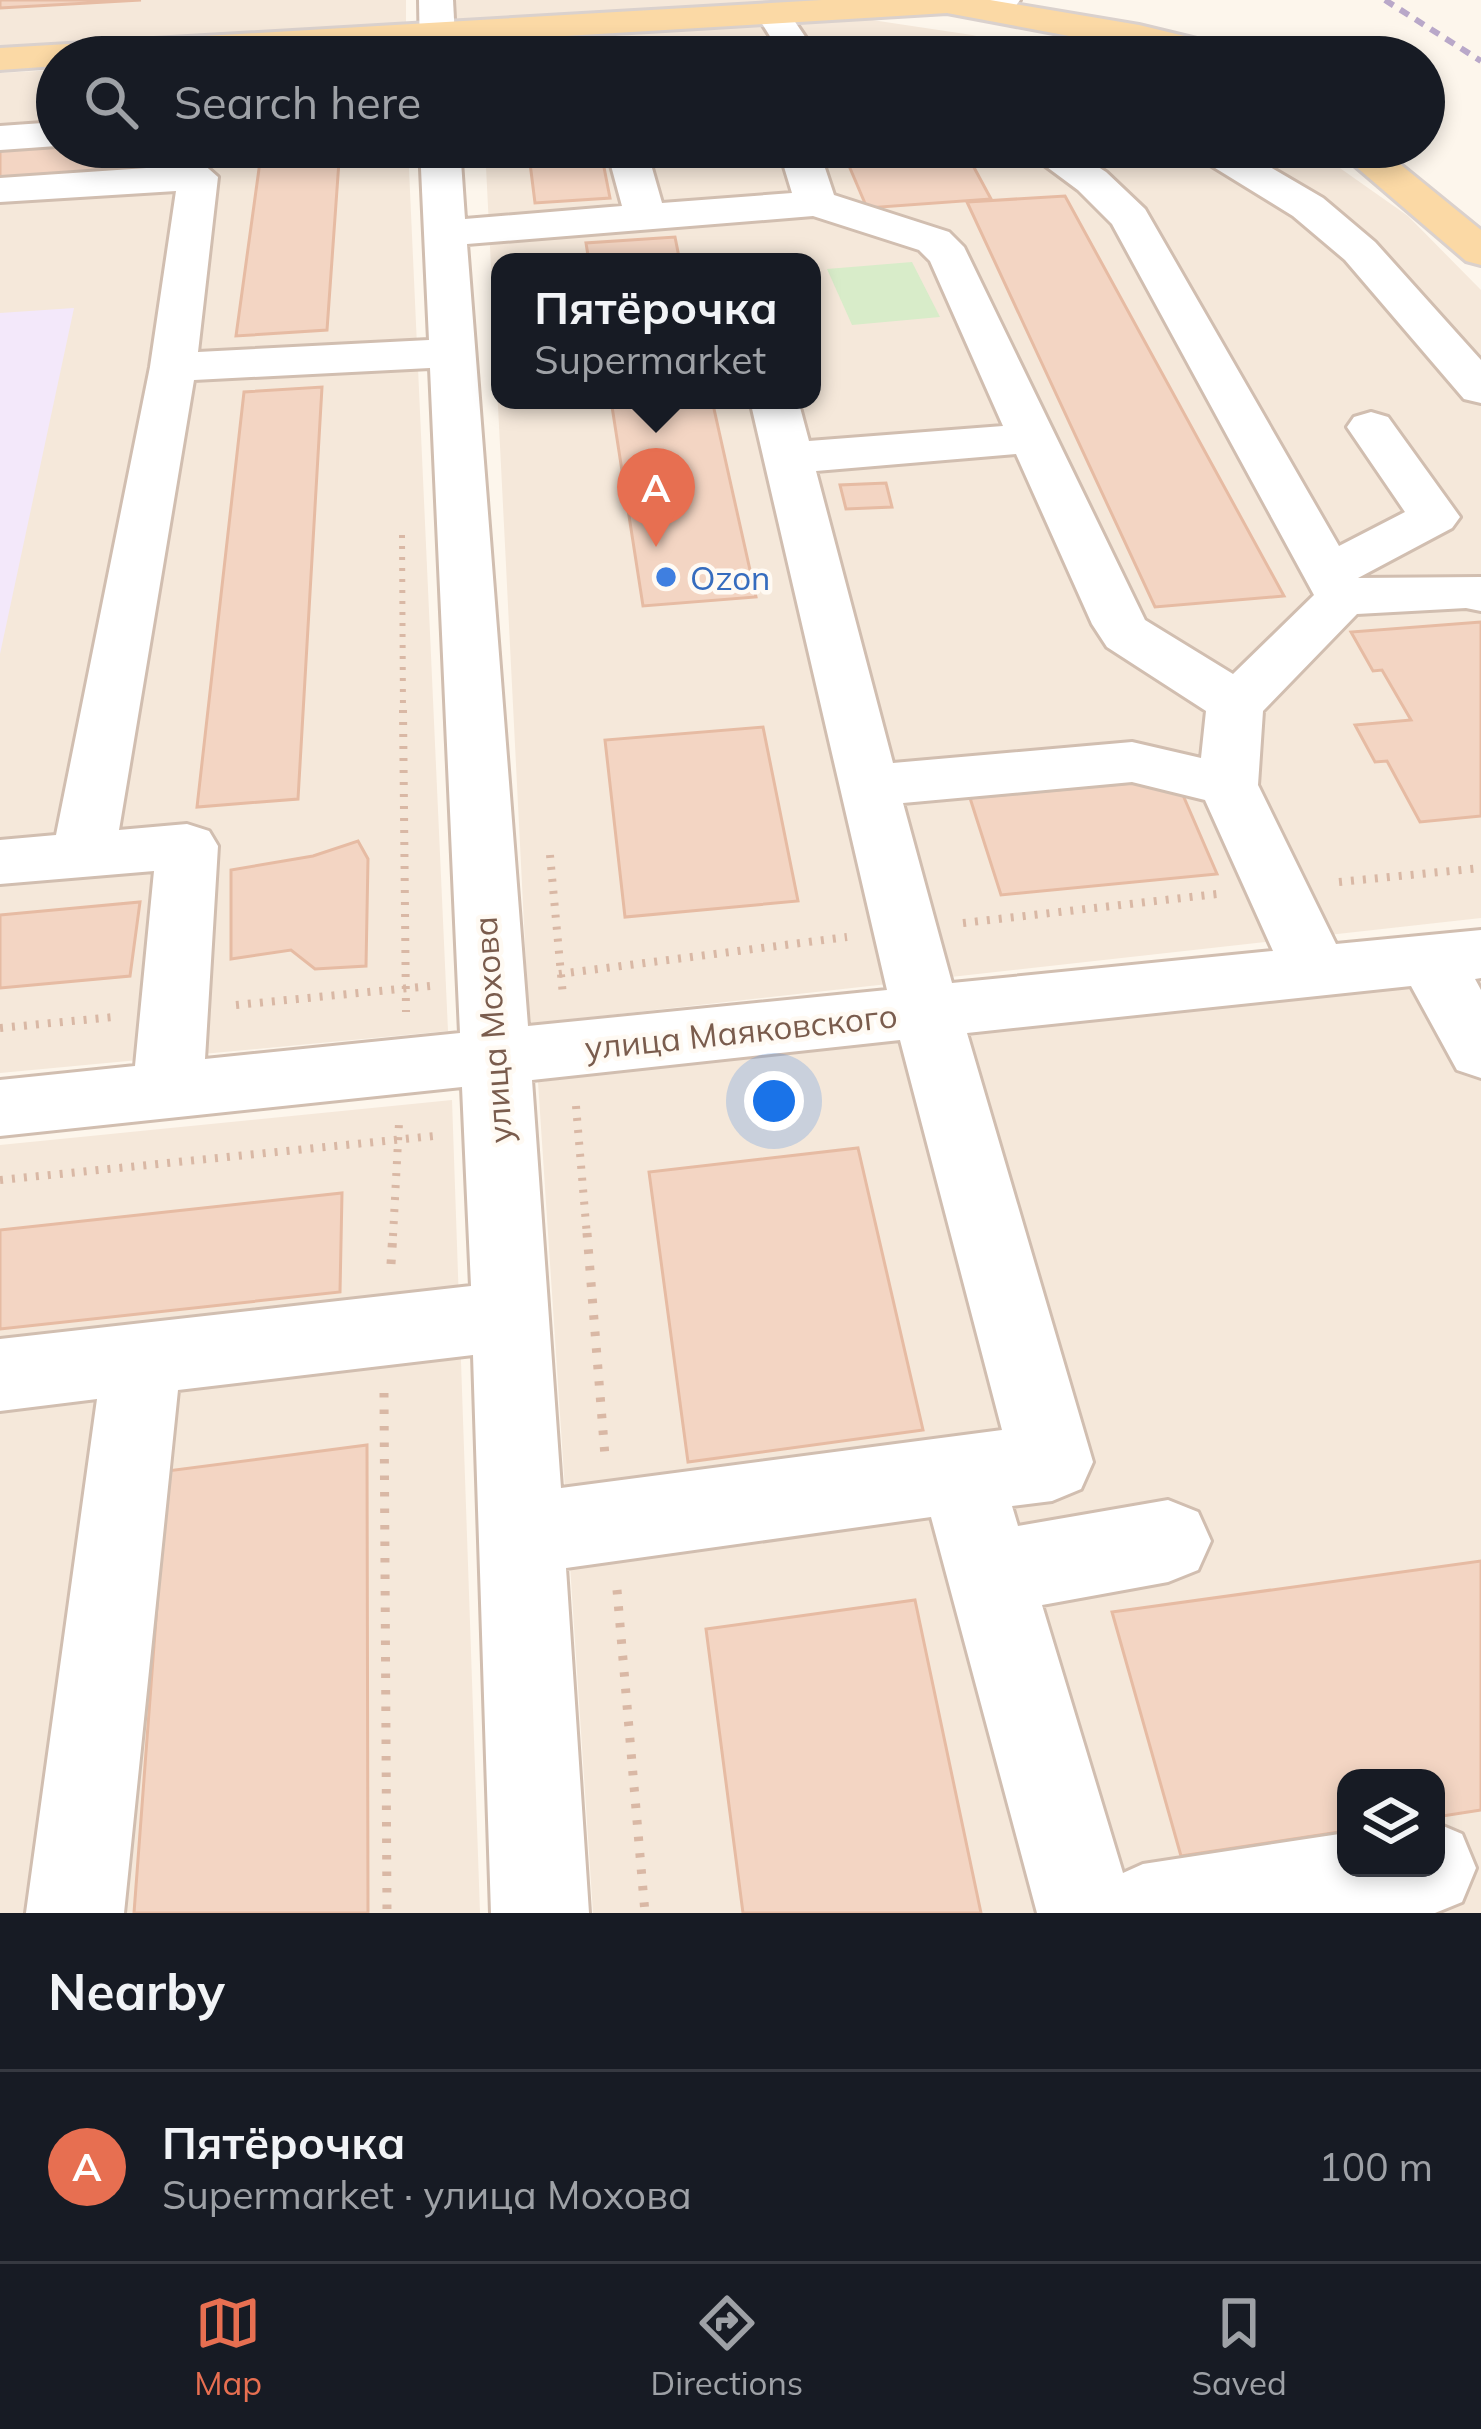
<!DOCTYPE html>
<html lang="en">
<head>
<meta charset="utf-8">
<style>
	:root { --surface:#171b24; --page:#20242c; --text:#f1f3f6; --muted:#9ea1a6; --line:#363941; --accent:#e76f51 }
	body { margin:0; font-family:Mulish,sans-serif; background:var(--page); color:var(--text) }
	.controls { position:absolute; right:36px; bottom:36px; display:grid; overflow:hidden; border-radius:24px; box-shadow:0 6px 18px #0003 }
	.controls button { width:108px; height:108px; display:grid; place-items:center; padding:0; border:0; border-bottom:3px solid var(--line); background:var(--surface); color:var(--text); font:60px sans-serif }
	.you { position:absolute; left:774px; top:1101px; width:42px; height:42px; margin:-30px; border:9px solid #fff; border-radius:50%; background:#1a73e8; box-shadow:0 0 0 18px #1a73e833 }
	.badge { display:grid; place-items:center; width:78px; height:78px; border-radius:50%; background:var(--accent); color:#fff; font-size:39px; font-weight:700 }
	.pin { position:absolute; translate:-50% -99px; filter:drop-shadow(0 3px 6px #0008) }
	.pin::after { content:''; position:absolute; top:63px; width:42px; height:36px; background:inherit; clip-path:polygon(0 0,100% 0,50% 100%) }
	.popup { position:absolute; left:491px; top:253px; width:330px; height:156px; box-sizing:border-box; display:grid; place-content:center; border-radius:24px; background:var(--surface); filter:drop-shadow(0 3px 9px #0005); font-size:39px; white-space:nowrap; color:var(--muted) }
	.popup b { font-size:45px; color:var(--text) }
	.popup::after { content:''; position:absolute; left:50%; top:100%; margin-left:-24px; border:24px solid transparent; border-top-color:var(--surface) }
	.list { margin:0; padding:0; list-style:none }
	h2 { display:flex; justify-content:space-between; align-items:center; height:156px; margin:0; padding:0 48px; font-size:51px }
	h2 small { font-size:39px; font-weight:400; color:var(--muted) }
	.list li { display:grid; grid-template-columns:78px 1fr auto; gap:36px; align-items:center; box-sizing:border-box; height:192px; padding:0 48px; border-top:3px solid var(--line) }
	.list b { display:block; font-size:45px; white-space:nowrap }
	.list p { margin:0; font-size:39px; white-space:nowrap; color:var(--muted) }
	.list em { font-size:39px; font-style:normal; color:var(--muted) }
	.icon { flex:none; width:66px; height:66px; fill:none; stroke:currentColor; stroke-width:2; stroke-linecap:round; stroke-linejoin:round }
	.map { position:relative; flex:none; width:1481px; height:1913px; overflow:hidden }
	.search { position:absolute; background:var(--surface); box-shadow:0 6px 18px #0003; left:36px; right:36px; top:36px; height:132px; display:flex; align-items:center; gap:30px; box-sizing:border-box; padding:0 42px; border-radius:66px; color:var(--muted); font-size:45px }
	.sheet { height:348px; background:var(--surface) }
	nav { display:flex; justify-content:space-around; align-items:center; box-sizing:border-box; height:168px; border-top:3px solid var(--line); background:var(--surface); font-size:33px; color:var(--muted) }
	nav a { display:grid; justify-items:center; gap:6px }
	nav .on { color:var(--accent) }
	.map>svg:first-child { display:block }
	.residential { fill:#f5e8da; fill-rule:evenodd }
	.education { fill:#f3e8fa }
	.green { fill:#d8ecc9 }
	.building { fill:#f3d5c3; stroke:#e6bba3; stroke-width:3 }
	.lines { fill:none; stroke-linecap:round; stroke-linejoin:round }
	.minor-casing { stroke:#d1beb0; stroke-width:6 }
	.major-casing { stroke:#dad1cd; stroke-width:6 }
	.path-far2 { stroke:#d9b8a5; stroke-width:6; stroke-dasharray:3 8; stroke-linecap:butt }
	.path-far1 { stroke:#d9b8a5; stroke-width:8; stroke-dasharray:3 9; stroke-linecap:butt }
	.path { stroke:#d9b8a5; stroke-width:9; stroke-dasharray:4.5 12; stroke-linecap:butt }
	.minor { fill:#fff; fill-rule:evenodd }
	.major { fill:#fbd9a5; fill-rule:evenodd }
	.rail { stroke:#b9a8c9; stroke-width:6; stroke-dasharray:10 8; stroke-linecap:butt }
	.shop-dot { fill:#3f7fe0; stroke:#fffaf3; stroke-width:4.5 }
	.labels { text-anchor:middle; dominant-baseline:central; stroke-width:9; stroke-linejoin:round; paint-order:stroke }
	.shop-label { font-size:33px; fill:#366cbe; stroke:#fffaf3; text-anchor:start }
	.street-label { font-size:33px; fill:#7a5c4d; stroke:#fffaf3 }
</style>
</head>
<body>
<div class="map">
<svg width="1481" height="1913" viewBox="0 0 1481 1913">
	<rect width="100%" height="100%" fill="#fdf6ec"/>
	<g class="residential">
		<path d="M0 0H406V24L0 46Z"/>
		<path d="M447 0H811L447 22Z"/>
		<path d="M852 17 972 35 1074 57H480V47Z"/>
		<path d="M57 70V147H408L448 1031 0 1073V73Z"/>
		<path d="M485 147H1310L1408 216 1481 290V918L529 1024ZM500 262H812V400H500Z"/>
		<path d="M1481 968V1913H593L538 1082ZM1346 1778H1436V1868H1346Z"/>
		<path d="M452 1100 480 1913H0V1145Z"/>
	</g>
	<path class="education" d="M74 308 0 654V313Z"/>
	<path class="green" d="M912 262 940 317 852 325 827 269Z"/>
	<g class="building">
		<path d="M0 0H141L0 8Z"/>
		<path d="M55 83 57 123 39 124Z"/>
		<path d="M57 146 122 147 118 171 0 180V150Z"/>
		<path d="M262 147H340L327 330 236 336Z"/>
		<path d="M528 147H600L610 198 535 203Z"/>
		<path d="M841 147H963L991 199 867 208Z"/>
		<path d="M1065 196 1284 596 1155 607 967 202Z"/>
		<path d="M675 237 680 262H589L586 243Z"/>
		<path d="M322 387 298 799 197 807 244 392Z"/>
		<path d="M611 400H712L756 597 643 606Z"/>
		<path d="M886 483 892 507 846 509 840 485Z"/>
		<path d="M1481 622V816L1420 822 1387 761 1375 762 1355 725 1411 720 1382 670 1373 671 1351 632Z"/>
		<path d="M763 727 798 901 625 917 605 740Z"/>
		<path d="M1176 779 1217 874 1001 895 970 798Z"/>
		<path d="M358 841 368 859 366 966 315 969 291 950 231 959V870L313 856Z"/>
		<path d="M140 902 130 976 0 988V915Z"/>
		<path d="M858 1148 923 1430 688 1462 649 1172Z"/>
		<path d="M342 1193 340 1292 0 1329V1230Z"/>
		<path d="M367 1445 368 1913H134L167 1471Z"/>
		<path d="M1481 1561V1810L1436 1817V1778H1346V1831L1181 1856 1112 1612Z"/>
		<path d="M915 1600 981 1913H743L706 1629Z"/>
	</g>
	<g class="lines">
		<g class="minor-casing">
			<g id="minor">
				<path d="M419 0H453L456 57H420Z"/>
				<path d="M932 0H1020L1015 7C991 13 959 16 935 10Z"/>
				<path d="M773 4 785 7 810 44 836 49 841 57H783L756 14 761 7Z"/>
				<path d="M57 122V146L0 150V126Z"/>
				<path d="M139 147H184L218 177 198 352 429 340 420 147H460L465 219 622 206 606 147H646L662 203 792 193 778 147H818L834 195 949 232 964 247 1145 620 1233 674 1314 595 1112 224 1078 190 1020 147H1067L1106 172 1145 209 1339 546 1405 512 1347 427 1354 417 1371 412 1388 417 1460 517 1452 528 1358 578 1481 577V611L1466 608 1357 614 1263 711 1258 785 1336 944 1481 930V978L1475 979 1481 990V1078L1457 1070 1411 986 967 1033 1093 1462 1081 1489 1052 1501 1012 1506 1018 1526 1168 1500 1198 1512 1211 1541 1198 1570 1168 1582 1042 1605 1123 1873 1143 1864 1346 1833V1868H1436V1823L1462 1834 1476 1868 1462 1902 1435 1913H1037L931 1517 566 1568 589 1913H491L473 1355 178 1390 124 1913H26L97 1399 0 1411V1339L471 1286 462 1087 0 1136V1080L135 1066 154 871 0 884V840L56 835 150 367 176 191 0 202V178L161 167ZM813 216 919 250 930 261 1003 426 809 441 798 400H750L887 990 528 1026 467 244ZM430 368 460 1033 205 1059 218 846 209 831 187 824 119 830 194 380ZM1016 454 1092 624 1107 647 1206 711 1201 758 1132 742 893 763 816 471ZM1132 782 1205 800 1273 951 952 983 903 803ZM900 1040 1002 1430 561 1488 532 1080Z"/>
				<path d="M1188 147H1236L1323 198 1375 242 1481 360V403L1464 399 1345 260 1293 216 1194 155Z"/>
			</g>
		</g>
		<g class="major-casing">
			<g id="major">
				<path d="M822 0H990L1139 25 1238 49 1243 57H1181L947 13 216 57H57V66L0 70V48Z"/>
				<path d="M1333 147H1379L1481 230V265L1466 261Z"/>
			</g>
		</g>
		<path class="path-far2" d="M402 535 403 713"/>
		<g class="path-far1">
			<path d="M403 710 406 1012"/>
			<path d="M550 855 563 996"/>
			<path d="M1339 882 1481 868"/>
			<path d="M963 923 1217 894"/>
			<path d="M559 974 847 937"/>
			<path d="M236 1005 430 986"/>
			<path d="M0 1028 114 1017"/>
			<path d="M576 1106 587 1236"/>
			<path d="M0 1180 434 1136"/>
			<path d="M393 1236 399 1123"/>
		</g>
		<g class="path">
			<path d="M587 1233 605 1456"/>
			<path d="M391 1264 393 1233"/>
			<path d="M384 1393 387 1913"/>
			<path d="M617 1590 645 1913"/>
		</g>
		<use href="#minor" class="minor"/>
		<use href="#major" class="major"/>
		<path class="rail" d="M1385 0 1481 61"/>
	</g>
	<circle class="shop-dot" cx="666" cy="577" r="12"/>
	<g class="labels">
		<g class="shop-label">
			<text x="690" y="577">Ozon</text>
		</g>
		<g class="street-label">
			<text transform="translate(492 1030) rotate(-94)">улица Мохова</text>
			<text transform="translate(741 1031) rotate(-6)">улица Маяковского</text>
		</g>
	</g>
</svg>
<div class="controls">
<button><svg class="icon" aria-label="layers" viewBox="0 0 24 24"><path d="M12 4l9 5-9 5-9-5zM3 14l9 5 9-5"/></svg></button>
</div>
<div class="you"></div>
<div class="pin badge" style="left:656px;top:547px">A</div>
<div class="popup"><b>Пятёрочка</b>Supermarket</div>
<div class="search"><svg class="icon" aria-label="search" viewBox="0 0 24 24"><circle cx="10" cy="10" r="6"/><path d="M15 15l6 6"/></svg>Search here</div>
</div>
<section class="sheet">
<h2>Nearby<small></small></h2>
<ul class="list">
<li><span class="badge">A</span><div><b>Пятёрочка</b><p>Supermarket · улица Мохова</p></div><em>100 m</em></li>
</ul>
</section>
<nav>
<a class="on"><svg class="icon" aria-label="map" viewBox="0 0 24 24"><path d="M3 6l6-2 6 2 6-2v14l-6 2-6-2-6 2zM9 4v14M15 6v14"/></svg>Map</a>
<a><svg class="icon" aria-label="directions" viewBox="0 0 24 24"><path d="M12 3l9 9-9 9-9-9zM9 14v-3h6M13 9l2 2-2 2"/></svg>Directions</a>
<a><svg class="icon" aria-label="saved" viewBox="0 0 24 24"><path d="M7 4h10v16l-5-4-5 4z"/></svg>Saved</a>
</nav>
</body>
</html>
